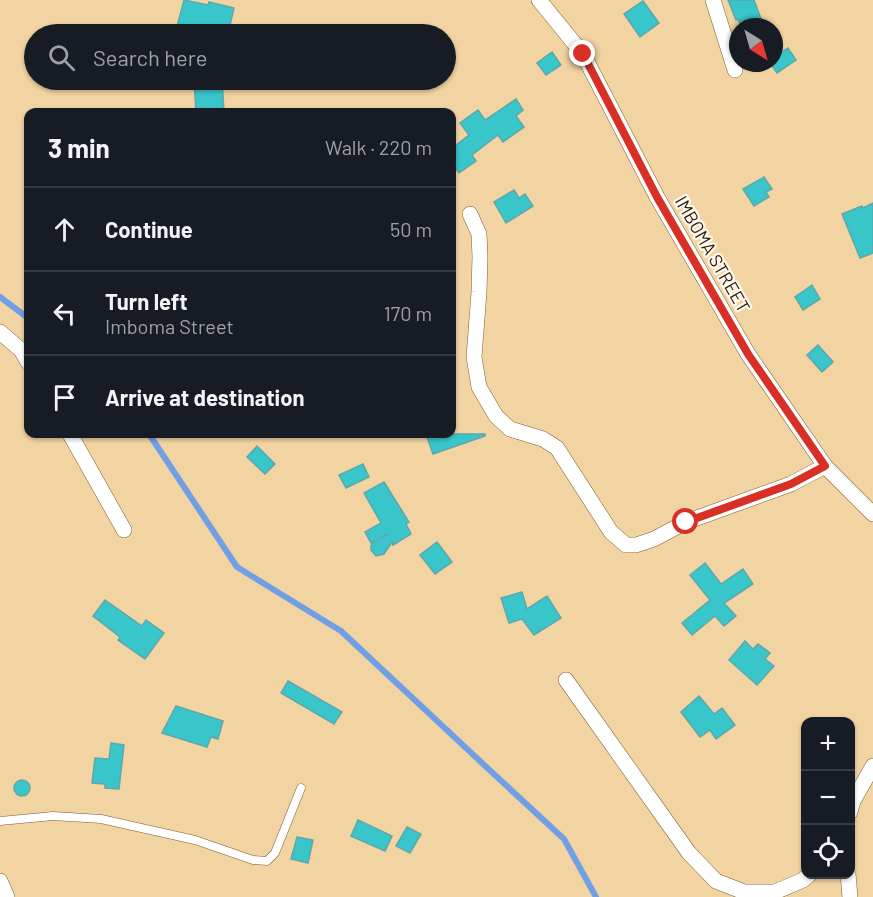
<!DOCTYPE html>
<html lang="en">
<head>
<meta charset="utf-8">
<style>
	:root { --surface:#171b24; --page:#242831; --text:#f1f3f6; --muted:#9ea1a6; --line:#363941 }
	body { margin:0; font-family:Barlow,sans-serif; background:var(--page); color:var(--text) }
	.controls { position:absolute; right:18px; bottom:18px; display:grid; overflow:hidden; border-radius:12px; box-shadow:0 2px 4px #0004 }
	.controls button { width:54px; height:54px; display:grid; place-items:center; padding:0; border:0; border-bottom:2px solid var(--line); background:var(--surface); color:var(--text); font:30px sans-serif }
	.compass { position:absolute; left:729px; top:18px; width:54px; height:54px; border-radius:50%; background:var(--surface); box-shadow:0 2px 4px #0004; rotate:143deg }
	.stop { position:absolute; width:18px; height:18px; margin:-14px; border:4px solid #d93025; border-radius:50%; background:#fff }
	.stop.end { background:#d93025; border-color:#fff; box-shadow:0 2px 6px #0008 }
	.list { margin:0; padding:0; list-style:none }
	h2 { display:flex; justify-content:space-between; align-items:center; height:78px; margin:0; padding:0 24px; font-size:26px }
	h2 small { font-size:20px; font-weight:400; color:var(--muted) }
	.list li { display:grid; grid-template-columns:39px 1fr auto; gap:18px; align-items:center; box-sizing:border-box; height:84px; padding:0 24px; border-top:2px solid var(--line) }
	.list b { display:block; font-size:22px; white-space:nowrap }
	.list p { margin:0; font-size:20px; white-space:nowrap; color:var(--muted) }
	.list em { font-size:20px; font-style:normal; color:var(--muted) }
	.icon { flex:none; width:33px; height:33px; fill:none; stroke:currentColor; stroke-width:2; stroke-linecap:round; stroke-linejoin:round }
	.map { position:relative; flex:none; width:873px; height:897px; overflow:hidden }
	.search { position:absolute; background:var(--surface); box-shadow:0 2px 4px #0004; left:24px; top:24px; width:432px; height:66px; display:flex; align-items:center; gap:15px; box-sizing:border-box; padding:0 21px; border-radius:33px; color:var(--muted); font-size:22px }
	.panel { position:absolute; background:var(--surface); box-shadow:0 2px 4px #0004; left:24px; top:108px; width:432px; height:330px; border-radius:12px }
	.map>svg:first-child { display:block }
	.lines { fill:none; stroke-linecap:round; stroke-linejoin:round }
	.stream { stroke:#719fe5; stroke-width:6 }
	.building { fill:#39c6cb; stroke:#5fa7aa; stroke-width:1.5 }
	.lane-casing { stroke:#7b5f31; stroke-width:9 }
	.street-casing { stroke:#7b5f31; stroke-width:16 }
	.lane { stroke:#fff; stroke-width:8 }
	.street { stroke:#fff; stroke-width:15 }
	.route { stroke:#d93025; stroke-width:8 }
	.labels { text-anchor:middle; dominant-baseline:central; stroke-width:4.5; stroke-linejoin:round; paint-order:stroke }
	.street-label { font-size:18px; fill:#281c09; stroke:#fef8ee }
</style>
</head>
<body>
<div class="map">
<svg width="873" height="897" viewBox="0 0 873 897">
	<rect width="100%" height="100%" fill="#f2d3a2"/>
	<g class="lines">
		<g class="stream">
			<path d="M0 297 28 318"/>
			<path d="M149 434 237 567 341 631 482 763 564 839 596 897"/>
		</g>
	</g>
	<g class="building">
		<path d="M184 0 208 5 209 2 234 8 228 34H221L192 28 191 34H175Z"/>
		<path d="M728 0H754L764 27H741L738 19 736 20Z"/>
		<path d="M643 1 659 23 640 37 624 14Z"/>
		<path d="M788 48 796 60 777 73 770 63H774V57Z"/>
		<path d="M552 52 561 65 546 75 537 63Z"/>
		<path d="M194 80H222L224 112H196Z"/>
		<path d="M516 99 523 110 516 116 524 127 503 142 498 135 472 155 476 161 459 173 452 163V148L469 135 460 123 478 110 485 120Z"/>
		<path d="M764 177 772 189 766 192 769 197 754 206 743 189Z"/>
		<path d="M514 190 519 198 525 194 533 206 506 223 494 202Z"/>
		<path d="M873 203V253L860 258 842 214 862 206 863 208Z"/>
		<path d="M812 285 820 299 803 310 795 297Z"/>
		<path d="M818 345 833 362 822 372 807 355Z"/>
		<path d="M426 434H485V436L433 454Z"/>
		<path d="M257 446 275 464 265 474 247 457Z"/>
		<path d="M363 464 369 477 346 488 339 475Z"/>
		<path d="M384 482 409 522 406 524 411 534 393 545 392 542 384 554 376 556 371 550V546L373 542 388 534 371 543 365 532 381 523 364 493Z"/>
		<path d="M437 542 452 562 435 574 420 555Z"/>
		<path d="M705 563 721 584 743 569 753 584 724 603 736 616 724 626 715 616 692 635 682 623 710 600 690 575Z"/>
		<path d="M522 592 527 609 547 596 561 618 534 635 522 619 509 623 501 598Z"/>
		<path d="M105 600 142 626 146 620 164 633 145 659 118 640 120 637 93 616Z"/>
		<path d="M745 641 753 649 758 644 770 653 765 659 774 666 757 685 729 660Z"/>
		<path d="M288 681 342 712 334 724 281 693Z"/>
		<path d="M699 696 714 714 722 708 735 725 716 739 710 730 700 737 681 712Z"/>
		<path d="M176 706 223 721 218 739 211 737 207 747 162 733Z"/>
		<path d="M111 743 124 745 119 789 105 788V784L92 783 95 758 109 759Z"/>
		<circle cx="22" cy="788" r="8"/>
		<path d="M358 820 392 836 385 851 351 836Z"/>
		<path d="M407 827 421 834 410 853 396 846Z"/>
		<path d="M297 837 313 840 308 863 291 859Z"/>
	</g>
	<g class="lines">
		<g class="lane-casing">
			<path id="lane" d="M0 821 53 816 101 819 195 840 253 860 267 861 275 853 301 788"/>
		</g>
		<g class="street-casing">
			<g id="street">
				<path d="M539 0 583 54 657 197 748 354 825 466 873 514"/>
				<path d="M713 0 735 70"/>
				<path d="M470 214 479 234 480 257 479 292 474 357 479 387 496 416 510 429 543 439 557 448 611 532 626 545H636L654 539 686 522 791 484 825 466"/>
				<path d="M0 332 21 350 28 362"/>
				<path d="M70 434 124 530"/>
				<path d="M566 680 689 853 716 881 744 892H775L803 880 810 874"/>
				<path d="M850 812 853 801 873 766"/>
				<path d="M848 874 850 897"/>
				<path d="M0 881 7 897"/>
			</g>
		</g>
		<use href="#lane" class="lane"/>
		<use href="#street" class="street"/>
	</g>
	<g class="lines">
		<path class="route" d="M583 54 657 197 748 354 825 466 791 484 686 522"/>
	</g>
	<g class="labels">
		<g class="street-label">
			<text transform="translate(713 254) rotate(60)">IMBOMA STREET</text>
		</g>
	</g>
</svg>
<div class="controls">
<button>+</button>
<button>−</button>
<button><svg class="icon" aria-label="locate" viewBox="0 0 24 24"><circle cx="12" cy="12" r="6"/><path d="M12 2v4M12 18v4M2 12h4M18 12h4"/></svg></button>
</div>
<svg class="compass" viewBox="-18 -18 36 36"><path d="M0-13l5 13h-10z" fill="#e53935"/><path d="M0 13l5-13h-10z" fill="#9ea1a6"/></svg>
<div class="stop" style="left:686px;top:522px"></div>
<div class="stop end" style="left:583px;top:54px"></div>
<div class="search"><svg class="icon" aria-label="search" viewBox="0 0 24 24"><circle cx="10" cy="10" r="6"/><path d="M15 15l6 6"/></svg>Search here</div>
<section class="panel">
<h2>3 min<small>Walk · 220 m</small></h2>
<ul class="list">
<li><svg class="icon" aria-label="ahead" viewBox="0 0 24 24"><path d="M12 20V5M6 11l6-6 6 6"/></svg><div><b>Continue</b></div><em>50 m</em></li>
<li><svg class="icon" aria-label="left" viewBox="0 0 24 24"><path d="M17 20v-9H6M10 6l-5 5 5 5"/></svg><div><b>Turn left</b><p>Imboma Street</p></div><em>170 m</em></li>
<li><svg class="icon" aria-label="arrive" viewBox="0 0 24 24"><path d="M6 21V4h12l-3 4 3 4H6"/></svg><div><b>Arrive at destination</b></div></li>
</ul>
</section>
</div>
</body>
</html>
